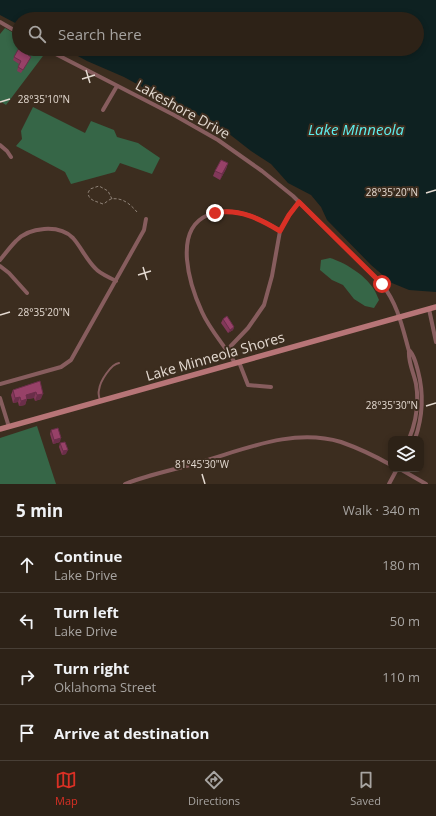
<!DOCTYPE html>
<html lang="en">
<head>
<meta charset="utf-8">
<style>
	:root { --surface:#2d2217; --page:#352a20; --text:#f1f3f6; --muted:#a7a4a1; --line:#483f36; --accent:#d93025 }
	body { margin:0; font-family:"Open Sans",sans-serif; background:var(--page); color:var(--text) }
	.controls { position:absolute; right:12px; bottom:12px; display:grid; overflow:hidden; border-radius:8px; box-shadow:0 2px 6px #0003 }
	.controls button { width:36px; height:36px; display:grid; place-items:center; padding:0; border:0; border-bottom:1px solid var(--line); background:var(--surface); color:var(--text); font:20px sans-serif }
	.stop { position:absolute; width:12px; height:12px; margin:-9px; border:3px solid #d93025; border-radius:50%; background:#fff }
	.stop.end { background:#d93025; border-color:#fff; box-shadow:0 1px 4px #0008 }
	.list { margin:0; padding:0; list-style:none }
	h2 { display:flex; justify-content:space-between; align-items:center; height:52px; margin:0; padding:0 16px; font-size:17px }
	h2 small { font-size:13px; font-weight:400; color:var(--muted) }
	.list li { display:grid; grid-template-columns:26px 1fr auto; gap:12px; align-items:center; box-sizing:border-box; height:56px; padding:0 16px; border-top:1px solid var(--line) }
	.list b { display:block; font-size:15px; white-space:nowrap }
	.list p { margin:0; font-size:13px; white-space:nowrap; color:var(--muted) }
	.list em { font-size:13px; font-style:normal; color:var(--muted) }
	.icon { flex:none; width:22px; height:22px; fill:none; stroke:currentColor; stroke-width:2; stroke-linecap:round; stroke-linejoin:round }
	.map { position:relative; flex:none; width:436px; height:484px; overflow:hidden }
	.search { position:absolute; background:var(--surface); box-shadow:0 2px 6px #0003; left:12px; right:12px; top:12px; height:44px; display:flex; align-items:center; gap:10px; box-sizing:border-box; padding:0 14px; border-radius:22px; color:var(--muted); font-size:15px }
	.sheet { height:276px; background:var(--surface) }
	nav { display:flex; justify-content:space-around; align-items:center; box-sizing:border-box; height:56px; border-top:1px solid var(--line); background:var(--surface); font-size:11px; color:var(--muted) }
	nav a { display:grid; justify-items:center; gap:2px }
	nav .on { color:var(--accent) }
	.map>svg:first-child { display:block }
	.green { fill:#366647 }
	.water { fill:#0e2121 }
	.lines { fill:none; stroke-linecap:round; stroke-linejoin:round }
	.path { stroke:#8f8277; stroke-width:1; stroke-dasharray:3 2; stroke-linecap:butt }
	.service { stroke:#875d5e; stroke-width:2 }
	.minor { stroke:#875d5e; stroke-width:4 }
	.secondary { stroke:#b77577; stroke-width:5.5 }
	.wall { fill:#823859 }
	.shaded-wall { fill:#6a2e49 }
	.building { fill:#974168; stroke:#6a2e49 }
	.route { stroke:#d93025; stroke-width:5 }
	.ticks { fill:none; stroke:#e3d9d0; stroke-width:1.5 }
	.labels { text-anchor:middle; dominant-baseline:central; stroke-width:4; stroke-linejoin:round; paint-order:stroke }
	.street-label { font-size:14px; fill:#e3d9d0; stroke:#3c2d1f }
	.water-label { font-size:15px; font-style:italic; fill:#5eeeee; stroke:#3c2d1f }
	.ticks-label { font-size:10px; text-anchor:middle; fill:#e3d9d0; stroke:#3c2d1f; stroke-width:4; stroke-linejoin:round; paint-order:stroke }
</style>
</head>
<body>
<div class="map">
<svg width="436" height="484" viewBox="0 0 436 484">
	<rect width="100%" height="100%" fill="#3c2d1f"/>
	<g class="green">
		<path d="M5 28 19 36V49H41L46 52 6 105 0 101V34Z"/>
		<path d="M33 107 85 133 91 121 114 130 117 137 138 143 160 158 152 174 120 163 115 172 71 184 65 172 16 146 22 139 21 131Z"/>
		<path d="M330 258C344 262 365 275 373 288 376 292 377 296 379 300L374 308 365 306 354 299 343 285 332 280 320 270 321 260Z"/>
		<path d="M37 426 56 484H0V438Z"/>
	</g>
	<path class="water" d="M0 0H436V292L409 290 392 283 371 265 327 220 321 207 311 195 288 183 271 164 251 151 228 133 198 115 168 101 124 77 87 61 65 49H417V19H19V25L0 15Z"/>
	<g class="lines">
		<path class="path" d="M112 199 108 191 99 186 90 189 88 193C89 201 96 201 103 204 106 203 108 200 111 199 123 197 131 205 137 212"/>
		<path class="service" d="M100 400C99 397 98 393 99 390 100 381 111 364 119 363"/>
		<g class="minor">
			<path d="M0 22 19 33"/>
			<path d="M46 49 174 115 218 140 262 171 293 196 382 284C398 305 402 326 409 351 408 363 414 373 416 384 419 402 416 422 409 439"/>
			<path d="M103 110 117 86"/>
			<path d="M0 145 7 151 11 157"/>
			<path d="M0 260C5 254 10 247 16 241 29 227 59 224 73 238 81 247 86 259 95 268 100 274 109 277 116 281"/>
			<path d="M0 266 9 273 27 293"/>
			<path d="M429 309 436 342"/>
			<path d="M227 350 248 328 264 305 272 276 280 231 289 215 299 202"/>
			<path d="M410 351C415 357 416 364 418 371 424 394 423 416 415 439"/>
			<path d="M239 362 248 385 271 387"/>
			<path d="M235 363C225 346 210 330 202 312 190 286 172 230 208 215 234 205 259 218 280 231"/>
			<path d="M0 384 61 367 71 360 144 230 146 219"/>
			<path d="M0 398 9 427"/>
			<path d="M400 469 426 484"/>
			<path d="M125 484C150 474 178 469 204 461 248 448 294 428 341 442 358 448 375 456 391 465"/>
			<path d="M389 484 397 469"/>
		</g>
		<path class="secondary" d="M0 429 436 307"/>
	</g>
	<g class="wall">
		<path d="M29 54 28 55 29 60 21 73 17 71 19 64 13 60 14 57Z"/>
		<path d="M228 163 226 169 220 180 213 176 215 171Z"/>
		<path d="M223 319 234 327 233 330 228 333 221 323Z"/>
		<path d="M40 381 41 399 35 401 34 398 27 399 25 405 19 406 18 402 13 403 11 395 13 390Z"/>
		<path d="M51 430 60 442 53 444 50 434Z"/>
		<path d="M60 443 66 454 62 455 59 447Z"/>
	</g>
	<g class="shaded-wall">
		<path d="M228 163 226 169 220 180 222 174Z"/>
		<path d="M234 327 233 330 228 333 230 330Z"/>
		<path d="M36 392 34 398 27 399 25 405 19 406 21 401 26 395Z"/>
		<path d="M43 394 41 399 35 401 37 395Z"/>
		<path d="M20 397 18 402 13 403 15 398Z"/>
		<path d="M61 438 60 442 53 444 54 440Z"/>
		<path d="M68 450 66 454 62 455 63 451Z"/>
	</g>
	<g class="building">
		<path d="M19 48V49H22L29 54 28 55 31 57 23 70 18 67 21 61 14 57Z"/>
		<path d="M221 160 228 163 222 174 215 171Z"/>
		<path d="M227 316 234 327 230 330 223 319Z"/>
		<path d="M40 381 43 394 37 395 36 392 26 395 27 399 21 401 20 397 15 398 13 390Z"/>
		<path d="M58 428 61 438 54 440 51 430Z"/>
		<path d="M65 442 68 450 63 451 60 443Z"/>
	</g>
	<g class="lines">
		<path class="route" d="M215 213C239 208 260 219 280 231L289 215 299 202 382 284"/>
	</g>
	<path class="ticks" d="M86 70 90 83M82 79 95 75M0 102 10 99M426 193 436 190M143 267 147 280M138 275 151 271M0 315 10 312M426 406 436 403M202 474 205 484"/>
	<g class="labels">
		<g class="street-label">
			<text transform="translate(183 109) rotate(29)">Lakeshore Drive</text>
			<text transform="translate(215 356) rotate(-16)">Lake Minneola Shores</text>
		</g>
		<g class="water-label">
			<text x="356" y="129">Lake Minneola</text>
		</g>
	</g>
	<g class="ticks-label">
		<text x="44" y="103">28°35'10"N</text>
		<text x="392" y="196">28°35'20"N</text>
		<text x="44" y="316">28°35'20"N</text>
		<text x="392" y="409">28°35'30"N</text>
		<text x="202" y="468">81°45'30"W</text>
	</g>
</svg>
<div class="controls">
<button><svg class="icon" aria-label="layers" viewBox="0 0 24 24"><path d="M12 4l9 5-9 5-9-5zM3 14l9 5 9-5"/></svg></button>
</div>
<div class="stop" style="left:382px;top:284px"></div>
<div class="stop end" style="left:215px;top:213px"></div>
<div class="search"><svg class="icon" aria-label="search" viewBox="0 0 24 24"><circle cx="10" cy="10" r="6"/><path d="M15 15l6 6"/></svg>Search here</div>
</div>
<section class="sheet">
<h2>5 min<small>Walk · 340 m</small></h2>
<ul class="list">
<li><svg class="icon" aria-label="ahead" viewBox="0 0 24 24"><path d="M12 20V5M6 11l6-6 6 6"/></svg><div><b>Continue</b><p>Lake Drive</p></div><em>180 m</em></li>
<li><svg class="icon" aria-label="left" viewBox="0 0 24 24"><path d="M17 20v-9H6M10 6l-5 5 5 5"/></svg><div><b>Turn left</b><p>Lake Drive</p></div><em>50 m</em></li>
<li><svg class="icon" aria-label="right" viewBox="0 0 24 24"><path d="M7 20v-9h11M14 6l5 5-5 5"/></svg><div><b>Turn right</b><p>Oklahoma Street</p></div><em>110 m</em></li>
<li><svg class="icon" aria-label="arrive" viewBox="0 0 24 24"><path d="M6 21V4h12l-3 4 3 4H6"/></svg><div><b>Arrive at destination</b></div></li>
</ul>
</section>
<nav>
<a class="on"><svg class="icon" aria-label="map" viewBox="0 0 24 24"><path d="M3 6l6-2 6 2 6-2v14l-6 2-6-2-6 2zM9 4v14M15 6v14"/></svg>Map</a>
<a><svg class="icon" aria-label="directions" viewBox="0 0 24 24"><path d="M12 3l9 9-9 9-9-9zM9 14v-3h6M13 9l2 2-2 2"/></svg>Directions</a>
<a><svg class="icon" aria-label="saved" viewBox="0 0 24 24"><path d="M7 4h10v16l-5-4-5 4z"/></svg>Saved</a>
</nav>
</body>
</html>
